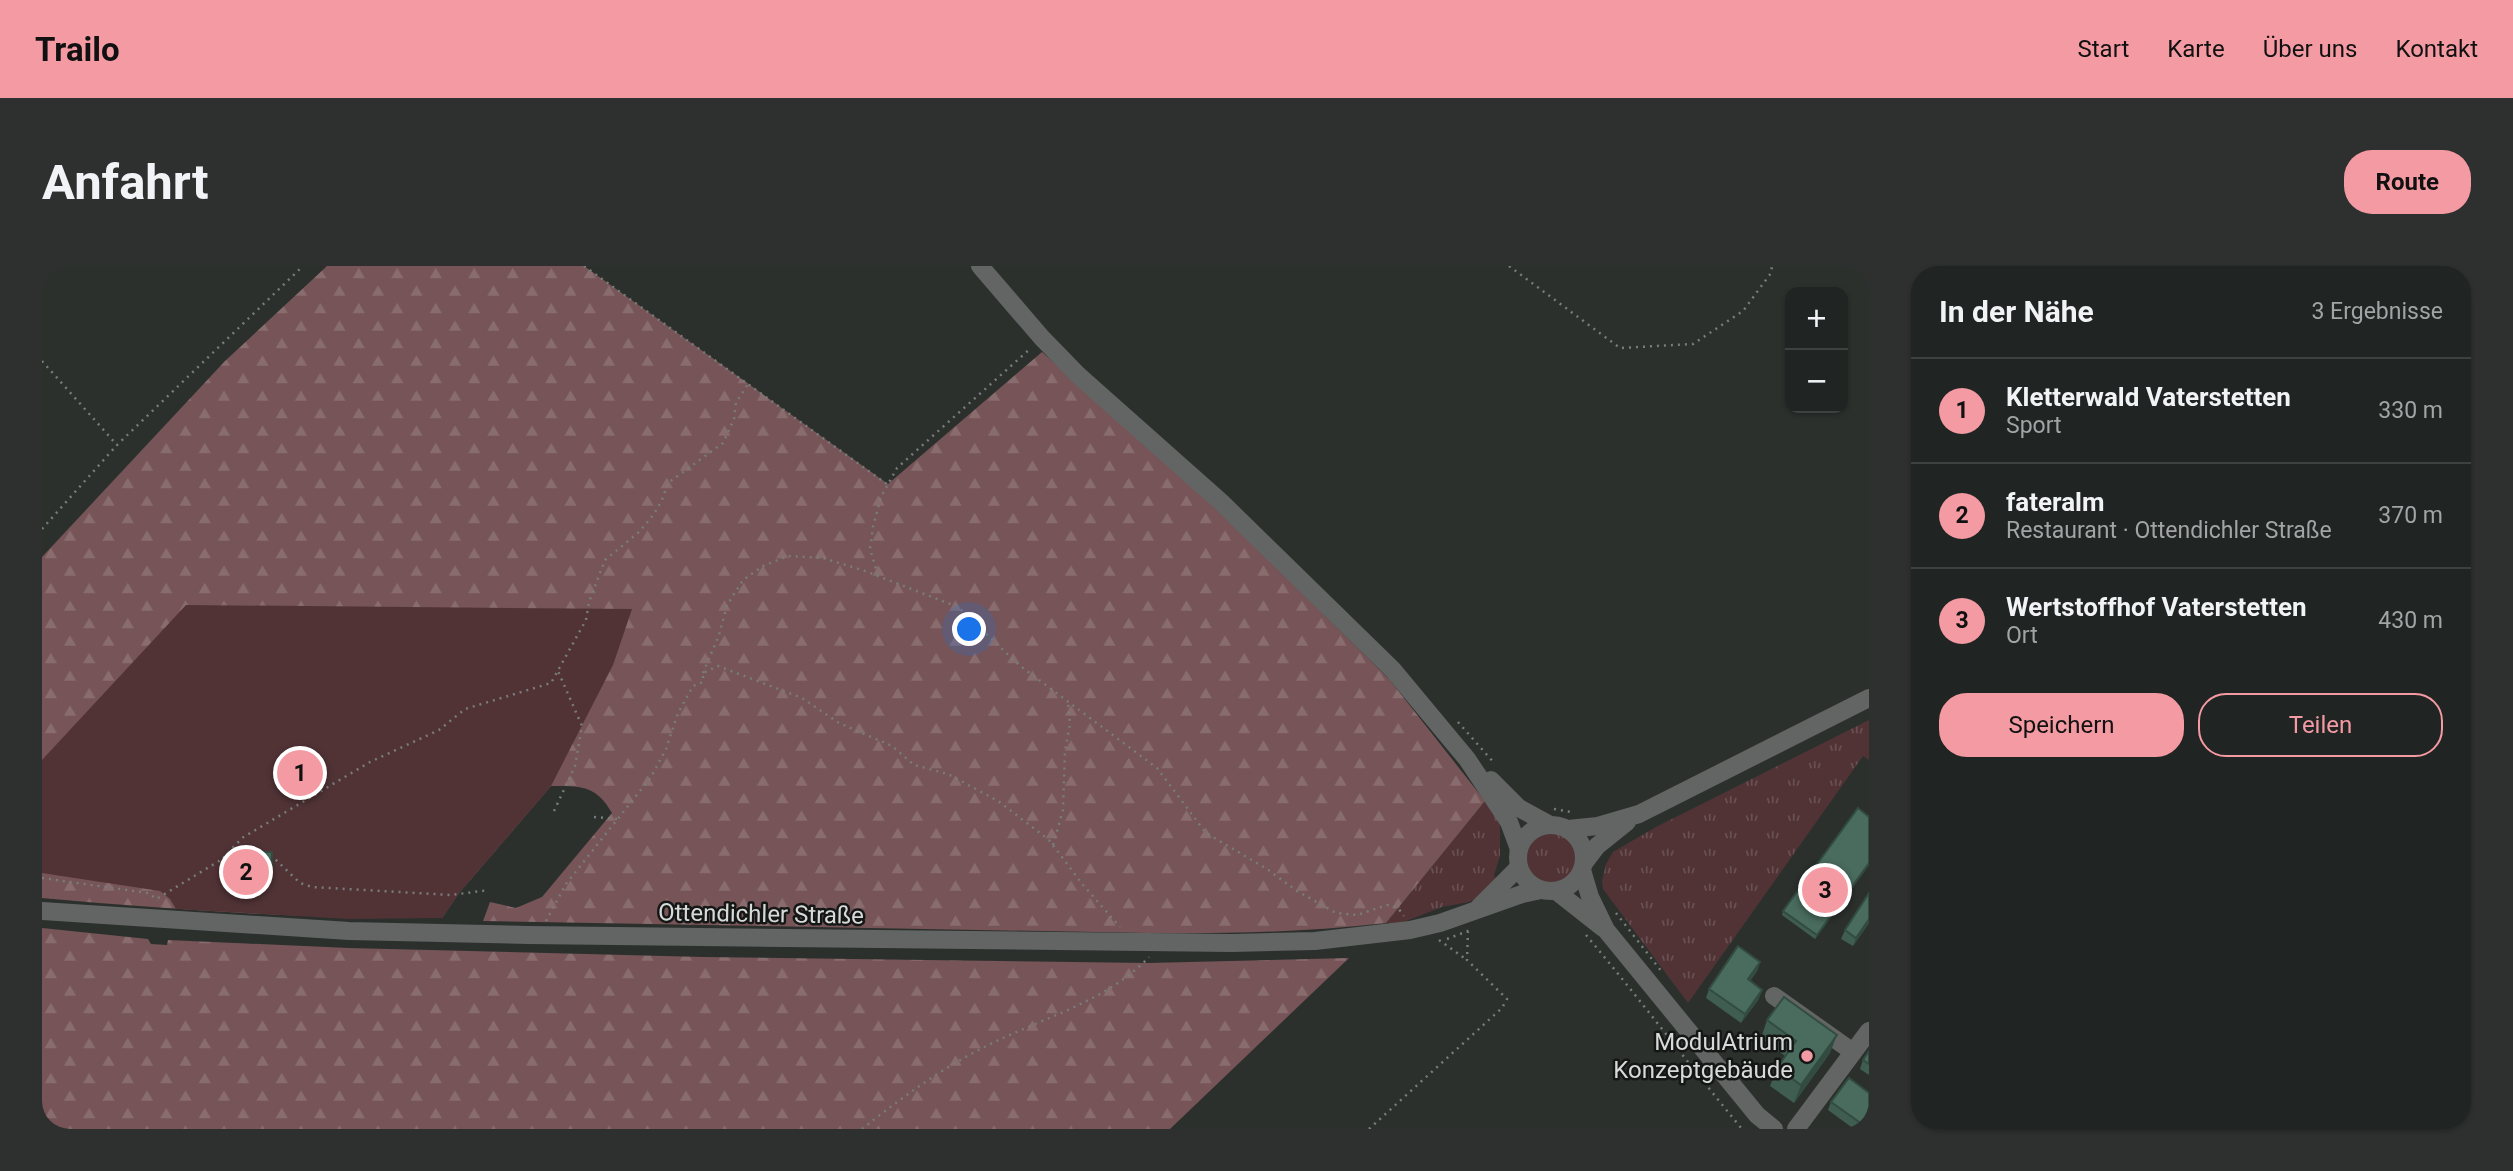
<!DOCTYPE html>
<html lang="de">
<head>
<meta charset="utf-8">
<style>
	:root { --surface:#202422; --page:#2d302f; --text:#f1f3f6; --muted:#a2a4a5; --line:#3d4140; --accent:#f49aa3 }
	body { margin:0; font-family:Roboto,sans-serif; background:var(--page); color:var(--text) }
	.controls { position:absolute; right:21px; top:21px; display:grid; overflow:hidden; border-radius:14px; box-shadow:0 2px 5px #0004 }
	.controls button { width:63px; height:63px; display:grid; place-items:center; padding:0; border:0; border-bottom:2px solid var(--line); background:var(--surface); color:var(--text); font:35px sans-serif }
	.you { position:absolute; left:928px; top:364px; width:24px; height:24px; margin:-18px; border:5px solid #fff; border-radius:50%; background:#1a73e8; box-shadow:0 0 0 10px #1a73e833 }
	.badge { display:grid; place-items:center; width:46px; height:46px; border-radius:50%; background:var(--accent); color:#111; font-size:23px; font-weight:700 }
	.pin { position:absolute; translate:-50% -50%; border:4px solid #fff; box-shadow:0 2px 7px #0006 }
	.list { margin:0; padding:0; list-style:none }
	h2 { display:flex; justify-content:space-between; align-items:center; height:91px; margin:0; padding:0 28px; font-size:30px }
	h2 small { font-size:23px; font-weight:400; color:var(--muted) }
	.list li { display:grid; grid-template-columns:46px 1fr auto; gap:21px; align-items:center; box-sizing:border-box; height:105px; padding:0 28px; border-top:2px solid var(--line) }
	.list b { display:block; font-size:26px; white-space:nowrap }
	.list p { margin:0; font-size:23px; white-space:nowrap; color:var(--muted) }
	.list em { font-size:23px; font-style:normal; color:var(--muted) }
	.actions { display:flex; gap:14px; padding:21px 28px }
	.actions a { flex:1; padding:16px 0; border:2px solid var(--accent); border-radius:28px; text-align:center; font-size:24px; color:var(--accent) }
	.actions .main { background:var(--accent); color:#111 }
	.map { position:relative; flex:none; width:1827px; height:863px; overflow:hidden; border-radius:28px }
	header { display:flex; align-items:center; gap:42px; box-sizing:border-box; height:98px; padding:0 35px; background:var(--accent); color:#111 }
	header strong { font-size:33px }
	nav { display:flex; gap:38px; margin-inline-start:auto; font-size:24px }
	.intro { display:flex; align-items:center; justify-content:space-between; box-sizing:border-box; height:168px; padding:0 42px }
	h1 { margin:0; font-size:49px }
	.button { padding:18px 32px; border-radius:28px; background:var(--accent); color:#111; font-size:24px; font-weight:700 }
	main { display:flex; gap:42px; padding:0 42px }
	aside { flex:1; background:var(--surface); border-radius:28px; box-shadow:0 2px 5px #0004 }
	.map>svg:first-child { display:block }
	.grass { fill:url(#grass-tufts) }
	.forest { fill:url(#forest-firs) }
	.green { fill:#513336 }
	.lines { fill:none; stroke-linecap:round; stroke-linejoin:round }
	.path { stroke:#787c7a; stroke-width:2.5; stroke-dasharray:2 5; stroke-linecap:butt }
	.minor { stroke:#626564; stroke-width:18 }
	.wall { fill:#3f5d51 }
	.shaded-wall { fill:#334c42 }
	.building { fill:#496c5e; stroke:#334c42; stroke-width:2 }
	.poi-dot { fill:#f49aa3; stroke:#151716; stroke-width:2.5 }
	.labels { text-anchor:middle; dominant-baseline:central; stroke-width:5; stroke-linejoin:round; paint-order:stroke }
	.street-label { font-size:24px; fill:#d7dad8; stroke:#151716 }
	.poi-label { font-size:24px; fill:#d7dad8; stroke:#151716; text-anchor:end }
</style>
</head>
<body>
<header>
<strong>Trailo</strong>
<nav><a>Start</a><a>Karte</a><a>Über uns</a><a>Kontakt</a></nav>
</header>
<div class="intro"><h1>Anfahrt</h1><a class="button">Route</a></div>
<main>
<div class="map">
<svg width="1827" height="863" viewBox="0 0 1827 863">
	<defs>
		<pattern id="grass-tufts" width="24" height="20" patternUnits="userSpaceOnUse" patternTransform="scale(1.75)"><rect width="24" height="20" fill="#513336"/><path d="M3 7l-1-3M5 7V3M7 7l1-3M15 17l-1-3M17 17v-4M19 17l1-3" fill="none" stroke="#695052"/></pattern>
		<pattern id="forest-firs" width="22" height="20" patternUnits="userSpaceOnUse" patternTransform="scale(1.75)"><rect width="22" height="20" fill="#765457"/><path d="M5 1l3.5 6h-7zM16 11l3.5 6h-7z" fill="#896c6e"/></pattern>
	</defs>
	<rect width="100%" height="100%" fill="#2b302d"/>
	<g class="grass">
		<path d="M1827 454V494L1821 490 1646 737 1561 623 1560 615 1564 598 1571 586 1614 561Z"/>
		<path d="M1443 535 1461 556 1458 560V590L1452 609 1455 616 1440 629 1427 636 1400 641 1359 657H1344Z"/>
		<circle cx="1510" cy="592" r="25"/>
	</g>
	<g class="forest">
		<path d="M285 0H542L846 218 1000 86 1174 242 1347 413 1443 535 1344 657C1265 666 1186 668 1107 667L441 655 448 636 474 642 500 631 570 547C554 519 539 520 509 520L417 627 400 652C266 653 133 644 0 632V291L183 95Z"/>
		<path d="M0 662 106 673 109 678 125 679 126 674 307 682 661 691 1106 697 1307 692 1128 863H0Z"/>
	</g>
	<path class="green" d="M144 339 590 343 571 399 509 520 417 627 400 652 307 653 134 643 128 633 118 625 0 607V494Z"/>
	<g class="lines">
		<g class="path">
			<path d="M542 0 846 219"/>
			<path d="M1467 0 1578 82 1651 78 1701 45 1729 7 1730 0"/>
			<path d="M0 95 75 179 261 0"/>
			<path d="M0 263 75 179"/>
			<path d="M836 309 828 283 831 261 839 231 855 202 989 82"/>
			<path d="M661 407 677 369 685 339 701 314 721 300 746 290 781 292 823 305 916 341 977 399 1115 502 1164 567 1225 603 1255 625 1294 647 1315 649 1345 639 1356 642 1362 650"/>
			<path d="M1416 456 1453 498"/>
			<path d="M1512 543 1529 546"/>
			<path d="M512 545 533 500 540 460 516 405"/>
			<path d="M552 551 576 553"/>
			<path d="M1011 579 1021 544 1023 485 1028 458 1026 437"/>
			<path d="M181 592 200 572 328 496 397 464 423 443 509 417 544 354 547 336 563 294 597 266 612 248 620 234 626 217 681 177 692 153 694 137 706 118"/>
			<path d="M227 593H233L258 617 270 621 409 629 447 624"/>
			<path d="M0 612 106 627 116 634"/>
			<path d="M116 632 182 592"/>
			<path d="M1574 647 1620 706"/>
			<path d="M504 655 524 618 609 511 624 483 636 447 651 420 661 416V407L676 400 760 432 797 457 850 480 872 499 906 508 956 535 1007 574 1041 619 1078 661"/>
			<path d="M1544 669C1598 733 1647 799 1700 863"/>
			<path d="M1405 673 1431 663"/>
			<path d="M1397 674 1425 694"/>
			<path d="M820 863C863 829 908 796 959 773 1010 749 1067 733 1107 691"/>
			<path d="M1327 863 1460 742 1465 733 1425 694 1426 666"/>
		</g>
		<g class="minor">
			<path d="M938 0 1000 72 1036 109 1179 236 1351 404 1425 493 1467 556 1477 583"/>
			<path d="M1449 514 1477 542 1508 559"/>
			<circle cx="1509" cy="592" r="33"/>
			<path d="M1526 563 1556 560 1597 548 1827 432"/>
			<path d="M1542 597 1555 580 1585 556"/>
			<path d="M1540 604 1548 631 1564 664 1715 849 1732 863"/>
			<path d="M1514 625 1561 662"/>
			<path d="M1437 641 1477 601"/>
			<path d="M0 645 307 665 486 669 1190 677 1273 675 1368 664 1398 657 1480 628 1499 624"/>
			<path d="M1732 730 1811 786"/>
			<path d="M1754 863 1827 765"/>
		</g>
	</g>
	<g class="wall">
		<path d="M1827 551V599L1773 673 1740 649 1741 645Z"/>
		<path d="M186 586 230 608 227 617H182V596Z"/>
		<path d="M1827 657 1811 680 1799 673 1803 664Z"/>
		<path d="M1718 696 1715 705 1708 715 1717 733 1699 757 1664 732 1667 723Z"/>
		<path d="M1725 754 1788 787 1752 837 1728 820 1735 802 1743 790 1719 772Z"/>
		<path d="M1827 785V809L1818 803 1821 794Z"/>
		<path d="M1789 836 1827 863H1812L1786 844Z"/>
	</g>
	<g class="shaded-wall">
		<path d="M1827 597V599L1773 673 1775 669Z"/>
		<path d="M185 607 230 608 227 617H182Z"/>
		<path d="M1827 653V657L1811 680 1814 672Z"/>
		<path d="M1718 696 1715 705 1702 723 1706 713Z"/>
		<path d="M1720 724 1717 733 1699 757 1703 748Z"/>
		<path d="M1795 769 1788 787 1752 837 1759 819Z"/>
	</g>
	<g class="building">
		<path d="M1816 542 1827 551V597L1775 669 1741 645Z"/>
		<path d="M186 586H230V608L185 607Z"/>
		<path d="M1827 627V653L1814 672 1803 664Z"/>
		<path d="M1696 680 1718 696 1706 713 1720 724 1703 748 1667 723Z"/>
		<path d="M1742 731 1795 769 1759 819 1735 802 1754 775 1725 754Z"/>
		<path d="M1827 785V798L1821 794Z"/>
		<path d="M1807 812 1827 827V863L1789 836Z"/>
	</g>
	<circle class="poi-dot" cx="1765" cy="790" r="7"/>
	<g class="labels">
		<g class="street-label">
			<text transform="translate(719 648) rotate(1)">Ottendichler Straße</text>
		</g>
		<g class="poi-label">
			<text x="1751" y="776">ModulAtrium<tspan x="1751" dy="28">Konzeptgebäude</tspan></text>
		</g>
	</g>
</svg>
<div class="controls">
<button>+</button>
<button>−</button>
</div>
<div class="you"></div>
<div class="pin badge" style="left:258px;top:507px">1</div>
<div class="pin badge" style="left:204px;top:606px">2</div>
<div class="pin badge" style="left:1783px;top:624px">3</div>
</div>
<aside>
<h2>In der Nähe<small>3 Ergebnisse</small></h2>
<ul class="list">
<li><span class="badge">1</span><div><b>Kletterwald Vaterstetten</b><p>Sport</p></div><em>330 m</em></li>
<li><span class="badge">2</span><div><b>fateralm</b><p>Restaurant · Ottendichler Straße</p></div><em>370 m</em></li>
<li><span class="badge">3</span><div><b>Wertstoffhof Vaterstetten</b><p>Ort</p></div><em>430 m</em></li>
</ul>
<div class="actions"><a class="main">Speichern</a><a>Teilen</a></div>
</aside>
</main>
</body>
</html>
